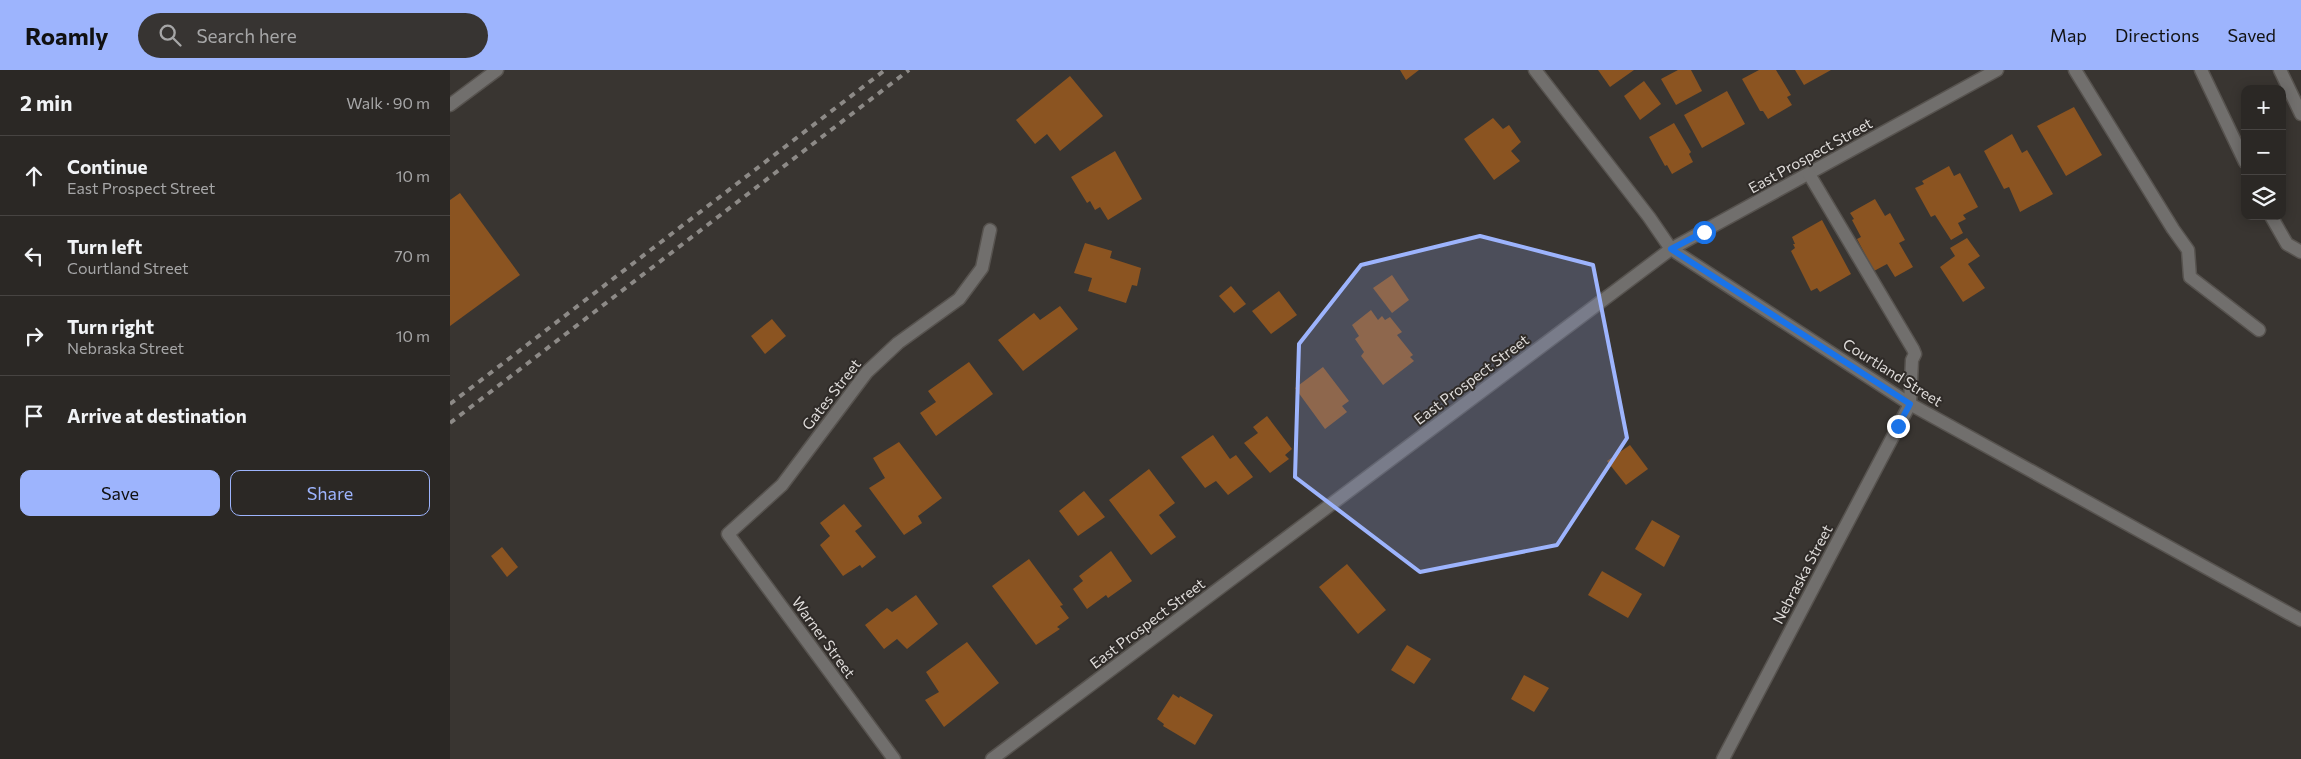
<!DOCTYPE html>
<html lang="en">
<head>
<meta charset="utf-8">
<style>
	:root { --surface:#2b2825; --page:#373432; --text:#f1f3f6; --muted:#a6a6a7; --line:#474442; --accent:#9db4fd }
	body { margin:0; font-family:Commissioner,sans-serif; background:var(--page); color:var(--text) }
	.controls { position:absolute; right:15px; top:15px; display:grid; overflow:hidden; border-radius:10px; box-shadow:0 2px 12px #0003 }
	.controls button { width:45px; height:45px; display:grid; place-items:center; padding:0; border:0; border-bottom:1px solid var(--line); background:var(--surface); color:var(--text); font:25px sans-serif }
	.stop { position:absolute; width:15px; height:15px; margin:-11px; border:4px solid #1a73e8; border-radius:50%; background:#fff }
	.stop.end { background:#1a73e8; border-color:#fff; box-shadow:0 1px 5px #0008 }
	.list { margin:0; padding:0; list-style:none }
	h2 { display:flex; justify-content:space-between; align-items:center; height:65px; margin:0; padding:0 20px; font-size:21px }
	h2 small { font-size:16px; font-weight:400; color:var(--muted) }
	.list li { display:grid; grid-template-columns:32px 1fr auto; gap:15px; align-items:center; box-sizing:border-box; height:80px; padding:0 20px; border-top:1px solid var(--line) }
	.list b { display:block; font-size:19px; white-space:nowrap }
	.list p { margin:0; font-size:16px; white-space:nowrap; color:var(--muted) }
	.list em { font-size:16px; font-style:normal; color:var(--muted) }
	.actions { display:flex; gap:10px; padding:15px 20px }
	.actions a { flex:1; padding:11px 0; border:1px solid var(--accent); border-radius:10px; text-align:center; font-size:18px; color:var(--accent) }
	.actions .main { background:var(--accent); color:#111 }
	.icon { flex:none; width:28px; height:28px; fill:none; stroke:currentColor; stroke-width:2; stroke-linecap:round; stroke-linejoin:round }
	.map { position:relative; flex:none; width:1851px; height:689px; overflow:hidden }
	header { display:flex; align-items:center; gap:30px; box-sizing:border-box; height:70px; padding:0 25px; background:var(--accent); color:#111 }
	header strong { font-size:24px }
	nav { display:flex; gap:28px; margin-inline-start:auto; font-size:18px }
	.search { width:350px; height:45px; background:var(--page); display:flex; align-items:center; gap:12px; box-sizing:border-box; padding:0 18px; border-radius:28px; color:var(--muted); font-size:19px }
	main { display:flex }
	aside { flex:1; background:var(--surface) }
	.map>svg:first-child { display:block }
	.building { fill:#8b5421 }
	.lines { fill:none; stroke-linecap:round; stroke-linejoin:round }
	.minor-casing { stroke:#57534f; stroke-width:15 }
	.minor { stroke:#716f6d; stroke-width:12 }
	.rail { stroke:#8d8a87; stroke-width:4; stroke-dasharray:6 6; stroke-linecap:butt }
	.route { stroke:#1a73e8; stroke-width:6 }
	.marked { fill:#9db4fd; fill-opacity:0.2; stroke:#9db4fd; stroke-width:4; stroke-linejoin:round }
	.labels { text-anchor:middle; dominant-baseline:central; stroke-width:4; stroke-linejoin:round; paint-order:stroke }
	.street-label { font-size:15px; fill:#dfdcda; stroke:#2f2b28 }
</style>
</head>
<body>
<header>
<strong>Roamly</strong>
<div class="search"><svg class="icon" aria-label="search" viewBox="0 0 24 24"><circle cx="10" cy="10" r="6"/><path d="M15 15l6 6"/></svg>Search here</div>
<nav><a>Map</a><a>Directions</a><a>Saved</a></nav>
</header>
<main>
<aside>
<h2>2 min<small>Walk · 90 m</small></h2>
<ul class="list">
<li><svg class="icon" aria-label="ahead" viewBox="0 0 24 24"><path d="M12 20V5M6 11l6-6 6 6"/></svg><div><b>Continue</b><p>East Prospect Street</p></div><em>10 m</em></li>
<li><svg class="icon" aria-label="left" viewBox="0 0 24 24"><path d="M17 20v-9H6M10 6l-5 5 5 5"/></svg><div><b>Turn left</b><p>Courtland Street</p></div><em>70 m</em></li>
<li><svg class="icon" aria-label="right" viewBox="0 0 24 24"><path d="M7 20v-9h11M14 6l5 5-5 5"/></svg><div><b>Turn right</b><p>Nebraska Street</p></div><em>10 m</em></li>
<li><svg class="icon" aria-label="arrive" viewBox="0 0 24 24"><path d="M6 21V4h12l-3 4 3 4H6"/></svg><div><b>Arrive at destination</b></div></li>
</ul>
<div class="actions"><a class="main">Save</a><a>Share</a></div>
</aside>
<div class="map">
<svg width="1851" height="689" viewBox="0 0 1851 689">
	<rect width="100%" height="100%" fill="#393531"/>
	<g class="building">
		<path d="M950 0H969L956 10Z"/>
		<path d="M1148 0H1184L1160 17Z"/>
		<path d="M1228 0H1241L1252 21 1226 35 1211 9Z"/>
		<path d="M1309 0H1326L1341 25 1337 27 1342 35 1318 49 1313 41H1310L1292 9Z"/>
		<path d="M1345 0H1381L1354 15Z"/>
		<path d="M620 6 653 46 610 81 597 64 585 74 566 50Z"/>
		<path d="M1194 11 1211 34 1190 50 1174 26Z"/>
		<path d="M1277 21 1295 54 1252 78 1234 45Z"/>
		<path d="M1624 37 1652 85 1616 106 1587 56Z"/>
		<path d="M1043 48 1053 59 1059 55 1071 72 1061 81 1070 91 1044 110 1014 69Z"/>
		<path d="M1224 53 1241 82 1239 84 1243 92 1222 104 1217 95 1215 96 1199 67Z"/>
		<path d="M1562 64 1572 83 1577 80 1603 124 1570 142 1559 117 1554 119 1534 81Z"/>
		<path d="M665 81 692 129 658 150 650 137 645 140 640 131 637 133 621 107Z"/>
		<path d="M1499 96 1504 106 1510 103 1528 137 1513 145 1516 149 1508 153 1513 163 1501 170 1485 145 1481 147 1465 118 1474 114 1472 111Z"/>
		<path d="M10 123 70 205 0 256V130Z"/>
		<path d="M1425 129 1435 146 1440 143 1455 170 1449 173 1463 197 1445 207 1437 194 1424 201 1407 169 1411 167 1402 150 1404 149 1400 143Z"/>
		<path d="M1372 150 1401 204 1370 222 1367 218 1361 221 1341 181 1345 178 1343 174H1345L1342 167Z"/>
		<path d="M1517 168 1530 186 1518 194 1535 218 1513 232 1490 197 1505 186 1500 178Z"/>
		<path d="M635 173 662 181 660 188 691 198 687 216 682 215 676 233 638 221 642 208 624 203Z"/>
		<path d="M942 205 959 230 942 243 923 218Z"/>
		<path d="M781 216 796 234 784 243 769 226Z"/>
		<path d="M829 221 847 245 821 264 802 241Z"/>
		<path d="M610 236 628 259 573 301 548 270 584 243 590 250Z"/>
		<path d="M921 240 928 250 932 246 935 250 940 247 952 262 947 265 963 285 960 287 964 291 933 315 911 286 914 282 905 269 909 266 902 255Z"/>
		<path d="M322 249 336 266 315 284 301 266Z"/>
		<path d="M519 292 543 324 486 366 470 343 486 332 478 321Z"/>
		<path d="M873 297 899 331 892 336 897 342 875 359 845 318Z"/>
		<path d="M817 346 842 379 835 385 839 389 820 403 794 373 808 363 803 357Z"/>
		<path d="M763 365 780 389 786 385 803 407 778 425 766 411 755 418 731 387Z"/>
		<path d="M449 372 492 428 468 446 472 453 454 465 419 418 435 408 423 388Z"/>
		<path d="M1180 375 1198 399 1176 415 1157 391Z"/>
		<path d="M699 399 725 433 709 445 726 467 701 485 659 430Z"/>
		<path d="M634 421 655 447 628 466 609 441Z"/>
		<path d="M394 434 412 456 405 461 426 487 412 498 410 495 393 506 370 475 380 466 370 453Z"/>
		<path d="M1202 450 1230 466 1214 497 1185 479Z"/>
		<path d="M52 477 68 497 57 507 41 486Z"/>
		<path d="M661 481 682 511 658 528 656 525 637 539 623 519 633 511 629 506Z"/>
		<path d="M579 489 613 535 610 536 619 548 607 557 610 559 586 575 542 516Z"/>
		<path d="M897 494 936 540 908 564 869 517Z"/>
		<path d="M1152 501 1192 524 1178 548 1138 525Z"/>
		<path d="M466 525 488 554 457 579 447 569 434 579 415 555 437 538 442 542Z"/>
		<path d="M517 572 549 613 494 657 475 630 489 622 476 602Z"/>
		<path d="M957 575 981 589 964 614 941 600Z"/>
		<path d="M1074 605 1099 618 1084 642 1061 629Z"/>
		<path d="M723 624 729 628 730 626 763 645 745 675 713 656 714 654 707 649Z"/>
	</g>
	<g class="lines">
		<g class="minor-casing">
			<g id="minor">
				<path d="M1085 0 1199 147 1221 179 1460 334 1851 550"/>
				<path d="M1625 0 1723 159 1738 180 1740 207 1809 260"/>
				<path d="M1751 0 1795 92"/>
				<path d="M1830 0 1851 44"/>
				<path d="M0 35 47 0"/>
				<path d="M1821 146 1837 174 1851 182"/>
				<path d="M444 689 278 464 332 415 417 302 448 273 509 229 532 198 540 160"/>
				<path d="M542 689 1221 179 1547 0"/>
				<path d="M1273 689 1460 334 1462 290 1465 284 1463 279 1359 104"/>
			</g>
		</g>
		<use href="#minor" class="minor"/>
		<g class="rail">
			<path d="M0 334 435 0"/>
			<path d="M0 353 459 0"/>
		</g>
	</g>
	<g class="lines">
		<path class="route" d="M1254 162 1221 179 1460 334 1448 356"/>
	</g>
	<path class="marked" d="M1030 166 1143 195 1177 368 1107 475 970 502 845 407 849 274 911 195Z"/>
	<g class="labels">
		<g class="street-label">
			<text transform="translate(1360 85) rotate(-29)">East Prospect Street</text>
			<text transform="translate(1443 302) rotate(32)">Courtland Street</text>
			<text transform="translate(1021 309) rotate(-37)">East Prospect Street</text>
			<text transform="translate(381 324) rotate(-52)">Gates Street</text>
			<text transform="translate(1352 504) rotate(-62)">Nebraska Street</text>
			<text transform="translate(697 553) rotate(-37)">East Prospect Street</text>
			<text transform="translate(374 567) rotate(54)">Warner Street</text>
		</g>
	</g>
</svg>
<div class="controls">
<button>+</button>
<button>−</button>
<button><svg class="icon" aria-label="layers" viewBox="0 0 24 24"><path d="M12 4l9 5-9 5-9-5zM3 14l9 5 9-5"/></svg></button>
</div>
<div class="stop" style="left:1254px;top:162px"></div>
<div class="stop end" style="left:1448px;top:356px"></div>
</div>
</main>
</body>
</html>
